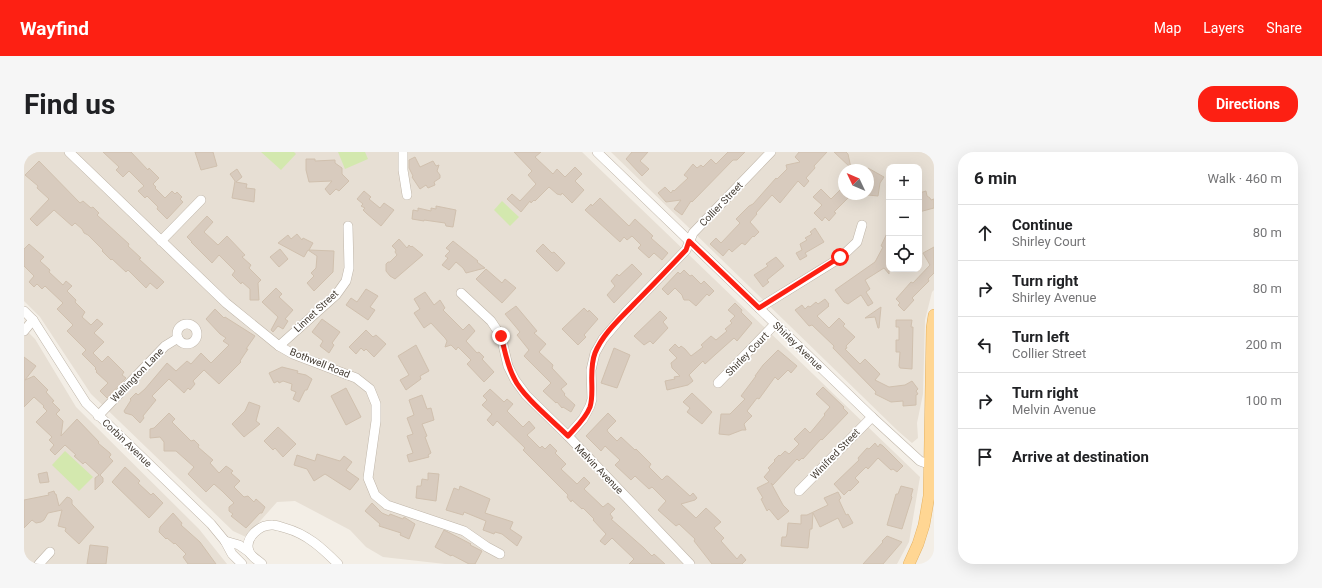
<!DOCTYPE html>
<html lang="en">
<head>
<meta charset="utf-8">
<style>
	:root { --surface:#fff; --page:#f6f6f6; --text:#202124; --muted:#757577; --line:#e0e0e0; --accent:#fd2013 }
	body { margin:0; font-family:Roboto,sans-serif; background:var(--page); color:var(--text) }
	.controls { position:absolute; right:12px; top:12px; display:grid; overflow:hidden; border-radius:8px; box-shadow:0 4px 16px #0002 }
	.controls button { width:36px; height:36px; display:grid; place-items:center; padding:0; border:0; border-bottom:1px solid var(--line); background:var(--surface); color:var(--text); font:20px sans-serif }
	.compass { position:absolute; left:814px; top:12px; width:36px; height:36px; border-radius:50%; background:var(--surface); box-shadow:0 4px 16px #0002; rotate:314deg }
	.stop { position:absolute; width:12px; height:12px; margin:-9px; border:3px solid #fd2013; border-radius:50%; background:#fff }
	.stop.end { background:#fd2013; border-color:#fff; box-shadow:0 1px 4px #0008 }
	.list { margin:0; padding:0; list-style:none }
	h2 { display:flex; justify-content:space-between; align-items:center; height:52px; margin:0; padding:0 16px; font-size:17px }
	h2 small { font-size:13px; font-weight:400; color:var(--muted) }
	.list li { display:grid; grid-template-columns:26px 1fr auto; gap:12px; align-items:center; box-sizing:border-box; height:56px; padding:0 16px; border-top:1px solid var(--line) }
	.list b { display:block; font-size:15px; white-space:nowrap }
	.list p { margin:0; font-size:13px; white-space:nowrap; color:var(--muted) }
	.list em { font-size:13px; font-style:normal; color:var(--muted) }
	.icon { flex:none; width:22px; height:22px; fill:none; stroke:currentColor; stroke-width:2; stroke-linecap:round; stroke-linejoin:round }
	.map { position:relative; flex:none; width:910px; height:412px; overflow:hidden; border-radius:16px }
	header { display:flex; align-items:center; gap:24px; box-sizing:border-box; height:56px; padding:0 20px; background:var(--accent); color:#fff }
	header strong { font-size:19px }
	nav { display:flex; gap:22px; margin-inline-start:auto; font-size:14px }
	.intro { display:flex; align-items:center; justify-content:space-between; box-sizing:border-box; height:96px; padding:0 24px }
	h1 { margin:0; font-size:28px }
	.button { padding:10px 18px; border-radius:16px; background:var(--accent); color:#fff; font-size:14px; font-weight:700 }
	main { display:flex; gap:24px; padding:0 24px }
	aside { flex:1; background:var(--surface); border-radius:16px; box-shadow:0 4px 16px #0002 }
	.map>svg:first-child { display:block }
	.residential { fill:#e7dfd4; fill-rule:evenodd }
	.green { fill:#d3e8ae }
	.building { fill:#d8cbbe; stroke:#d0c0ae }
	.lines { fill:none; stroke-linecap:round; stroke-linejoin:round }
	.minor-casing { stroke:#bfb5a8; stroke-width:10 }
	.major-casing { stroke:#e5b262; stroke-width:12 }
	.minor { stroke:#fff; stroke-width:9 }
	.major { stroke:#ffd693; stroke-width:11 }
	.route { stroke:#fd2013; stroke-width:5 }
	.labels { text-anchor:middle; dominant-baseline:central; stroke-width:3.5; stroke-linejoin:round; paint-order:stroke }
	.street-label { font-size:10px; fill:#463e35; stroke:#fff }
</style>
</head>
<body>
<header>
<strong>Wayfind</strong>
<nav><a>Map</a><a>Layers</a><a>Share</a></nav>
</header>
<div class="intro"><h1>Find us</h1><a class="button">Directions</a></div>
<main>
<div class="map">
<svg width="910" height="412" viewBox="0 0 910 412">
	<rect width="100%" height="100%" fill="#f3eee6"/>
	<g class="residential">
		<path d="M0 0H558L896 325 885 390 873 412H421L359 405 342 395 326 378 271 349 253 350 222 385 209 379 67 242 16 165 0 149Z"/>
		<path d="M587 0H910V138L908 140 901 168 899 242 893 271 894 286 888 291 874 279ZM865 15H895V117H865ZM820 18H844V42H820Z"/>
		<path d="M0 176 11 187 52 255 175 377 203 412H0Z"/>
	</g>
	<g class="green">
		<path d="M237 0H270L272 2 257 18Z"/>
		<path d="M314 0H341L344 7 321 17Z"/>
		<path d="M478 49 495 65 486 74 470 58Z"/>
		<path d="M41 299 69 325 55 339 28 313Z"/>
	</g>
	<g class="building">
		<path d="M79 0H107L124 18 125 16 135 26 129 32 132 35 131 36 141 46 148 39 151 42 153 40 158 45 156 47 159 50 143 67 133 57 134 55 123 44 121 46 114 39 120 34 105 19 99 25 92 18 95 15Z"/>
		<path d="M171 0H189L193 14 177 18Z"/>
		<path d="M490 0H517L511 5 529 22 533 17 541 25 551 15 558 22 551 29 560 38 548 51 538 41 537 43 533 42 525 35 511 49 510 48 507 51 506 49 497 60 483 47 488 42 496 49 512 32 504 23 508 19Z"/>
		<path d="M608 0H624L616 9 625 17 618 24 602 7Z"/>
		<path d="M704 0H721L713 8H709L668 50 667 49 658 63 650 57 657 48 642 50 634 41 641 35 647 41 649 38 650 39 664 26 660 23 669 12 673 16 677 13 679 15 687 7 692 12Z"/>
		<path d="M775 0H803L790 14 791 16 782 26 785 29 780 35 774 29 756 51 748 43 732 61 733 62 726 70 735 80 730 85 729 84 721 93 718 91 708 100 705 97 699 104 686 92 692 86 697 91 716 71 712 67 725 54 729 52 752 26 753 27 763 17 762 13 776 10 771 5Z"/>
		<path d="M810 0H822L824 2 827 16Z"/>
		<path d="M391 5 396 15 409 9 412 14 415 13 413 19 416 23V26L410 30 411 33 404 36 402 33 396 37 388 25 389 24 385 16V8Z"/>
		<path d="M282 7H291V9L311 8V11L318 16V22L325 29 315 39 312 37 306 43 301 37 308 29 285 30 282 18Z"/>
		<path d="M15 9 56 51 59 49 67 56 69 55 75 61 73 63 105 92 104 94 117 106 115 107 140 130 133 137 126 131 122 136 104 118 102 120 88 107 87 108 78 99 79 98 64 83 60 81 58 77 51 71 48 74 30 58 13 74 6 67 25 47 13 36 14 34 1 23Z"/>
		<path d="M844 16 860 25 856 31 854 44 844 43 847 32 844 30Z"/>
		<path d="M213 17 218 25 212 30 223 32 222 36 231 37 230 50 208 46 211 29 206 22Z"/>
		<path d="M820 34V42H822L825 45 810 60 812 61 805 69 801 65 798 69 790 61 798 53 789 45 797 37 807 47Z"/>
		<path d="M340 39 347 45 345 47 356 56 360 51 370 58 357 74 342 61 339 58 341 56 337 54 339 52 333 47Z"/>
		<path d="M902 39 903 44 906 46 907 48 910 47V56L895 60V41Z"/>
		<path d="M576 46 605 74 611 67 629 84 627 86 644 101 638 108 630 101 625 106 614 96 617 93 608 84 603 88 600 85 596 90 561 58 567 52 568 54Z"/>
		<path d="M412 54 432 58 429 75 422 74 421 71 400 68V69L388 67 389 58 394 59V56L407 59V56L412 57Z"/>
		<path d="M183 64 189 70 180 80 194 93 203 84 221 103 218 105 227 113 225 116 237 128 234 131 235 148H226V137L218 130 217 132 208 123 211 119 195 103 188 111 167 90H168L163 85Z"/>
		<path d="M791 76 800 90 781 101 783 104 776 108 772 101 778 98 776 92 783 88 781 86 788 82 786 80Z"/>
		<path d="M865 77V122L860 116 841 128 846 137 842 140 849 151 844 154 837 143 824 152 820 150 811 138 851 110 859 95 857 94Z"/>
		<path d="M273 82 278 88 279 86 289 91 285 98 310 99 309 120 290 139 283 131 290 124 287 121 292 116 293 104 284 98 280 105 254 91 264 83 267 87Z"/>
		<path d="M375 87 383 96 385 93 387 95 388 94 399 103 371 127 366 124 362 119V112L364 110H366L373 103 371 100 372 98 368 94Z"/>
		<path d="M429 89 454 109 453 110 461 116 442 121 439 116 432 110 425 118 418 113 424 106 421 104 426 99 422 96Z"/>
		<path d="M5 92 20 105 16 109 26 118 25 120 39 133 42 129 48 134 43 139 52 148 51 150 61 160 58 165 67 173 73 167 79 172 70 181 80 190 69 201 78 210 84 204 100 220 98 223 102 226 83 246 76 239 84 231 72 220 73 219 71 217 72 216 58 202 62 198 43 179 49 173 33 157 39 151 21 134 18 137 13 132 10 135 5 130 10 124 0 114V97Z"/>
		<path d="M519 92 528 101 530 100 541 111 534 119H532L512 99Z"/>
		<path d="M910 95V121L904 127 905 129 888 146 890 148 880 159 874 153 876 151 872 147 887 130 889 131 906 113 899 101Z"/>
		<path d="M256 97 264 107 255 115 246 105Z"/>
		<path d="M752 105 760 114 743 128 745 130 739 135 730 123 744 114 742 112Z"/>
		<path d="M608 112 618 122 590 151 583 143 591 134 587 129 593 122 595 124Z"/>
		<path d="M462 117 478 131 481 127 492 136 478 151 452 127Z"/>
		<path d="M660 118 666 124 668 123 677 132 680 129 690 139 685 144 683 142 672 154 665 148H660L659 146 658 143 651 136 644 143 638 137 654 120 656 122Z"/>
		<path d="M252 136 258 142 255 145 269 158 261 167 264 169 259 177 254 174 249 180 247 178 254 165 238 150Z"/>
		<path d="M342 137 354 144 346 155 351 158 344 168 322 153 327 146 333 150Z"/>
		<path d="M401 140 410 153 416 148 421 156 419 158 439 178 445 172 451 179 442 189 453 201 455 200 460 205 458 207 470 220 460 230 443 212 447 208 434 195 432 198 427 193 421 195 423 189 421 186 407 171 400 176 390 161 396 157 390 147Z"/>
		<path d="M801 147 805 152 804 153 805 154 793 164 805 176 815 166 821 172 819 174 831 185 822 194 823 196 821 197 836 212 841 207 856 222 851 228 865 235 881 233 888 229 894 237 892 239 894 242 892 243V253L879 254V249L867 250 851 242 852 240 809 196 810 194 788 173 785 174 771 158 778 153 781 157 784 154 786 155 792 150 794 152Z"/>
		<path d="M711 151 718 158 717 160 728 171 713 189 710 186 692 202 681 212 679 209 665 223 669 229 664 233 643 238 641 229 651 227 650 225 656 224 648 216 647 211 653 206 645 198 651 192 655 196 657 194 661 197 667 204 679 195 677 193 687 184 692 188 703 179 701 177 708 171 706 169 711 164 704 158Z"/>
		<path d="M492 154 513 179 510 181 522 192 515 200 529 213 528 216 543 232 537 237 541 242 540 243 551 253 547 260 539 255 538 256 533 250 532 251 519 239 527 231 500 204 505 198 493 183 496 180 481 162Z"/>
		<path d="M857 155 855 176H854L851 165 841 166Z"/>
		<path d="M560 156 564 160 565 158 574 167 560 183 562 185 554 193 538 177Z"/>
		<path d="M191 157 200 166 201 165 231 184 222 197H224L216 209 217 210 195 232 180 218 169 229 171 232 166 238 164 236 160 241 145 227 128 244 132 248 119 264 120 266 116 271 108 263 101 261 100 259 107 248 106 247 112 241 114 243 121 237 143 211 152 219 163 209 167 212 177 201 187 211 205 193 199 189 202 186 196 182 182 167Z"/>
		<path d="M636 159 643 166 639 170 644 176 629 192 626 189 620 193 610 184Z"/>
		<path d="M298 167 316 180 308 191 310 193 305 201 296 194 299 189 288 180Z"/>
		<path d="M872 168H888L887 175H889L888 217 876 216 875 214 876 200H872V188H875V175H872Z"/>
		<path d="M342 178 349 185 352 183 362 192 350 205 342 197 340 199 337 196 332 202 325 195Z"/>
		<path d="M392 193 405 219 396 224 397 227 382 238 376 228 385 223 374 204Z"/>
		<path d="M590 196 606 203 593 236 577 231Z"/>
		<path d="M754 198 773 214 767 221 764 218 754 228 751 225 735 247 733 246 723 259 728 264 720 272 722 278H718L705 283 695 282 697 262H706L721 247 717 244 732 224H731L739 213Z"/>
		<path d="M0 205 12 214 1 228 10 224 24 238 22 240 30 249 28 250 36 258 32 262 39 269 37 284 53 267 75 290 74 291 86 301 87 303 85 305 89 309 76 323 79 326V330L71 338V326L75 323 61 310 59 312 50 304 52 303 41 293 31 303 26 298 30 293 25 288 28 285 12 270 23 259 19 255 20 254 10 245 0 255Z"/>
		<path d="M258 215 274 219 273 221 282 223 288 227 283 238H281L275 250 269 247 272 240 267 238 268 232 259 229 255 231 254 229 250 231 245 221Z"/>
		<path d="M799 235 820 255 819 256 824 261 798 288 797 287 779 307 778 306 775 309 773 307 749 333 747 331 759 353 765 359 754 368 745 357 743 359 737 347 739 346 733 336 745 330 740 325 746 318 744 316 751 309 750 308 755 303 756 304 761 299 765 302 775 292 770 287 781 276 786 281 801 263 800 262 806 255 792 242Z"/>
		<path d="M322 236 337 265 322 273 307 244Z"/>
		<path d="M466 237 480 250 483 247 489 252 483 259 499 275 505 269 511 276 503 283 516 296 518 294 521 297 526 292 533 299 531 301 542 312 537 317 553 332 560 325 566 331 560 337 579 355 584 351 591 357 586 362 589 366 587 367 620 396 628 404 630 402 641 412H605L610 407 588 386 581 393 576 389 582 382 569 368 570 367 559 356 558 357 548 348 547 350 543 345 544 343 499 298 501 296 473 269 469 274 463 268 468 262 458 253 463 248 459 244Z"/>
		<path d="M668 241 688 260 678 272 663 260 666 256 659 250Z"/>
		<path d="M398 243 403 257 407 256 410 268 398 272 403 284 401 285 407 301 404 303 405 305 385 310 383 303 389 301 383 284 389 282 383 266 390 263 385 248Z"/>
		<path d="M225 250 236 254 232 269 236 272 220 285 208 272 221 259Z"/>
		<path d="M145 261 151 267 148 270 167 289 170 288 175 293 174 295 189 308 186 311 195 321 202 314 205 316 209 319 207 321 216 329 210 335 220 345 224 344 230 350 232 347 241 355 238 361H236L222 376 207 364 209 362 205 359V355L210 351 198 339 190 332 182 340 164 322 170 315 152 299H140V290L136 285 126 286V277L130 276Z"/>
		<path d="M584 261 592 269 583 278 584 280 593 289 597 285 611 298 612 297 627 312 625 315 638 328 642 324H644L666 344 669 341 673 346 671 348 657 352 672 366 682 356 697 370 690 376 700 386 697 389 713 407 717 402 722 408 718 412H688L670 389 671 387 655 372 652 374 634 358 642 349 628 335 625 337 611 324 607 328 591 313 596 308 581 294 577 299 562 284Z"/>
		<path d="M254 275 272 292 259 305 251 296 249 298 240 289Z"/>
		<path d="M851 291 854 295 856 292 859 294 879 314 873 320 869 317 867 318 854 306 844 317 842 315 831 326 835 330 826 339 825 338 820 343 810 332 835 308 834 306 843 296 845 297Z"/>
		<path d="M293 302 316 309 320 304 328 310 322 318 335 327 326 338 301 322 290 329 283 317 270 313 273 303 291 309Z"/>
		<path d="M101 315 116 329 114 331 127 343 129 341 139 351 125 366 88 330Z"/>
		<path d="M23 320 25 330 16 331 14 322Z"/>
		<path d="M404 321 415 322 412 349 392 346 393 334H397L398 327 404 328Z"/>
		<path d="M436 334 466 347 461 361 489 370 486 377 498 385 493 394 478 382 471 380 470 382 459 378 462 369 440 360 439 363 422 358 430 336 435 338Z"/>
		<path d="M877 334 889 337 887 344 888 345 878 377 863 373 872 342H874Z"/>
		<path d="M30 339 31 342H32L35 354 43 345 46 346 48 348V352L70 375 55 392 41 379 42 376 34 374 38 358 24 361 20 368 17 370 12 371 8 368 0 376V348L25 343 24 341Z"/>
		<path d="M814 340 817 346 815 348 822 363 824 362 829 371 819 376 814 366 796 375 789 361 788 377H786L784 396 757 394 758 385H762L763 382 764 371 777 372V363H783L804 353 800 346Z"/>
		<path d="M348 351 358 361 365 364 366 362 379 367 380 365 391 372 385 387 376 383 377 381 355 374 356 372 341 359Z"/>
		<path d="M149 361 158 371 157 373 176 390 192 412H164L159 405 162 402 151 391 150 392 143 386 142 387 135 380 136 375Z"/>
		<path d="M420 378 447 392 446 393 458 399 451 412H445L428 403 427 404 411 395Z"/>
		<path d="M863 384 878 390 859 412H839L859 390 858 389Z"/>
		<path d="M66 393 84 395 82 412H63Z"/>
	</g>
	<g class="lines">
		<g class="minor-casing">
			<g id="minor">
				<path d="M45 0 202 151 255 194 269 202 332 226 346 237 352 252V269L344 326 351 343 363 353 440 379 463 395 476 402"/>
				<path d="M379 0V18L383 43"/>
				<path d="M573 0 848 265 896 309 910 314"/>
				<path d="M0 2 2 0"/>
				<path d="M137 89 177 48"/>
				<path d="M437 141 467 169 477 184 484 214 491 228 502 243 544 284 666 412"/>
				<path d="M735 156 816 106 833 90 838 73"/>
				<path d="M0 159 9 168 62 251 187 372 201 389 208 402 218 412"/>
				<circle cx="163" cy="182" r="10"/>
				<path d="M0 179 9 168"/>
				<path d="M255 194 312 143 322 129 325 116 324 74"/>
				<path d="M694 231 751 172"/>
				<path d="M74 264 141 194 154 186"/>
				<path d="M544 284 559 267 566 254 568 247 567 218 571 201 579 187 602 160 662 98 669 81 747 0"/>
				<path d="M775 339 848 265"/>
				<path d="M201 389 215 393 225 400"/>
				<path d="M15 412 26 400"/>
				<path d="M238 412C234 408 226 404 225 399 220 386 236 372 249 373 252 373 257 375 261 376 283 382 298 396 314 412"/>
			</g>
		</g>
		<g class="major-casing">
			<path id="major" d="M885 412 894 392 900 373 905 344 908 176 910 163"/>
		</g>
		<use href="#minor" class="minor"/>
		<use href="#major" class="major"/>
	</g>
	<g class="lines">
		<path class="route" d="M477 184C481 199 483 213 490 226 498 244 529 269 544 284 552 275 562 266 566 255 571 240 564 219 571 201 579 181 597 166 611 151 628 134 645 116 662 98L665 89 735 156 816 105"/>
	</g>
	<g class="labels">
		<g class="street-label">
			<text transform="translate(697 52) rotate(-46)">Collier Street</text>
			<text transform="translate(292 159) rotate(-43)">Linnet Street</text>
			<text transform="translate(774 194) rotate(44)">Shirley Avenue</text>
			<text transform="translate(723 202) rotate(-46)">Shirley Court</text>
			<text transform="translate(296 211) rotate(22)">Bothwell Road</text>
			<text transform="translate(113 223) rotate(-46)">Wellington Lane</text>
			<text transform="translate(103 291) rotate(44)">Corbin Avenue</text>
			<text transform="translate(811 302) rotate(-46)">Winifred Street</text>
			<text transform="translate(575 317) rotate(46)">Melvin Avenue</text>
		</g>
	</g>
</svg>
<div class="controls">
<button>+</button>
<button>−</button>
<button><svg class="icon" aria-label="locate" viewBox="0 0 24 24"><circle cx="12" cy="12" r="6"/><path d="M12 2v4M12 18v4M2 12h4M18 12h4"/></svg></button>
</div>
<svg class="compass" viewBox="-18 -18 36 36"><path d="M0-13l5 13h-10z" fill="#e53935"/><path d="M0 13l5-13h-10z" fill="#757577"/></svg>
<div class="stop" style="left:816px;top:105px"></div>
<div class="stop end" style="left:477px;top:184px"></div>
</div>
<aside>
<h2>6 min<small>Walk · 460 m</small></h2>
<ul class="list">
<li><svg class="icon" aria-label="ahead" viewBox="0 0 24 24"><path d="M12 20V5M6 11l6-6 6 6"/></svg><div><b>Continue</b><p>Shirley Court</p></div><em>80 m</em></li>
<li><svg class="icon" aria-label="right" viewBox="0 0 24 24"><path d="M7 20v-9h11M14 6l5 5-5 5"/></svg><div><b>Turn right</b><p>Shirley Avenue</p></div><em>80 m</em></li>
<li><svg class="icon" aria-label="left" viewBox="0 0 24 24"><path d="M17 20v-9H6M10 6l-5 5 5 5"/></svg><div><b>Turn left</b><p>Collier Street</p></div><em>200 m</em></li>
<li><svg class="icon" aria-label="right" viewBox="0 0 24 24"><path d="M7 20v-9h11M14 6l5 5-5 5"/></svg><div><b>Turn right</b><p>Melvin Avenue</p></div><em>100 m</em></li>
<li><svg class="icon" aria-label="arrive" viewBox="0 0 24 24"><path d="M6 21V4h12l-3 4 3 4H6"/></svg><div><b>Arrive at destination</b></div></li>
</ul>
</aside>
</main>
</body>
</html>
